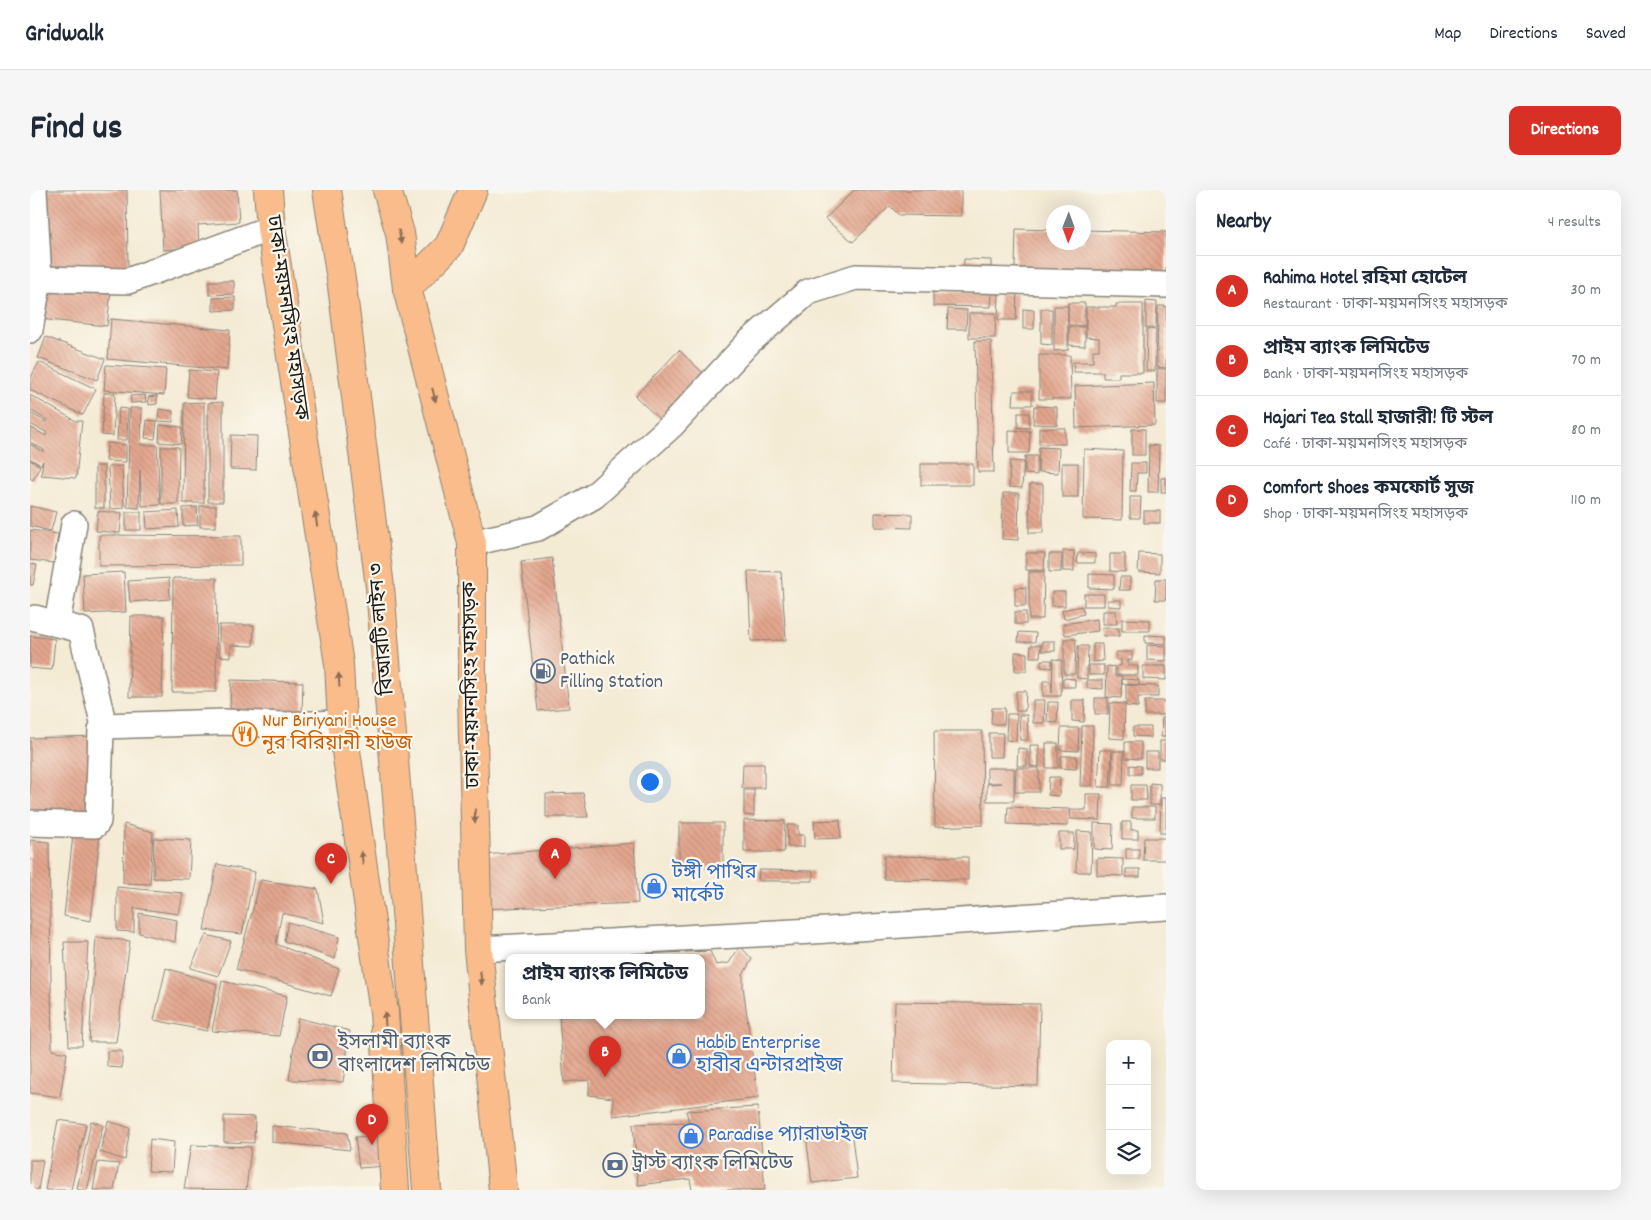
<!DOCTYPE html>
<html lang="en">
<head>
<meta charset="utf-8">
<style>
	:root { --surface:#fff; --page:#f6f6f7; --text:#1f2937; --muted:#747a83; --line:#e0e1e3; --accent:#d93025 }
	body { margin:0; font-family:Dekko,"Noto Sans Bengali",sans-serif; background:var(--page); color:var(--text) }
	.controls { position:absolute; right:15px; bottom:15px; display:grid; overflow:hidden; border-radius:10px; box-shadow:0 5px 20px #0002 }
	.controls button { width:45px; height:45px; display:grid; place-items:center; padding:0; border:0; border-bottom:1px solid var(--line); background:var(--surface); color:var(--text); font:25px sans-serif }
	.compass { position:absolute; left:1016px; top:15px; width:45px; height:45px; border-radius:50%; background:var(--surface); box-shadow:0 5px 20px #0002; rotate:181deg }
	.you { position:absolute; left:619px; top:591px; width:18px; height:18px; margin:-12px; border:4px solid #fff; border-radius:50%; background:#1a73e8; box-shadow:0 0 0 8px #1a73e833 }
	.badge { display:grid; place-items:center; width:32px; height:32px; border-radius:50%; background:var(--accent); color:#fff; font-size:16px; font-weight:700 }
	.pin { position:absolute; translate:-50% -41px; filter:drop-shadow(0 1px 2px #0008) }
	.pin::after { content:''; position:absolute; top:26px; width:18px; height:15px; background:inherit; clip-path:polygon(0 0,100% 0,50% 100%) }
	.popup { position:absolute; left:475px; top:764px; width:200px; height:65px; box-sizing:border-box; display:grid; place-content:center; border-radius:10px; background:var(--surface); filter:drop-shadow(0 1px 4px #0005); font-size:16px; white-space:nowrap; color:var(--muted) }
	.popup b { font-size:19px; color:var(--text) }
	.popup::after { content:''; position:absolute; left:50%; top:100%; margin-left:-10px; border:10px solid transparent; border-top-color:var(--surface) }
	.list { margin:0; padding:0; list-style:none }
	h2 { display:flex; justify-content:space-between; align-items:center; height:65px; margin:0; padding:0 20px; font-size:21px }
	h2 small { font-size:16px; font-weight:400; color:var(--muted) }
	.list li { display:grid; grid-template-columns:32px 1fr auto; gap:15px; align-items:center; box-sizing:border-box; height:70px; padding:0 20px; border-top:1px solid var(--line) }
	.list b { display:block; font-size:19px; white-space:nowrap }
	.list p { margin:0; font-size:16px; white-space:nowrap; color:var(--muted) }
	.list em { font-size:16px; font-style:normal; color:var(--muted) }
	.icon { flex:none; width:28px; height:28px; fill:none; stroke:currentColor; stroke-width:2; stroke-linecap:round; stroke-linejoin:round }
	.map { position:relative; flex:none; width:1136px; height:1000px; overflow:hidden; border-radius:10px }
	header { display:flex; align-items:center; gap:30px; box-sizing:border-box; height:70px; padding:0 25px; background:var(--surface); border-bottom:1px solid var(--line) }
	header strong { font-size:24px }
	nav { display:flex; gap:28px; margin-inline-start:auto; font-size:18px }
	.intro { display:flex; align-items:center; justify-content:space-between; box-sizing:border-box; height:120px; padding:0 30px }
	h1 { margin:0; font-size:35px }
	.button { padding:12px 22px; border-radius:10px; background:var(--accent); color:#fff; font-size:18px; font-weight:700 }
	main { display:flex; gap:30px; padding:0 30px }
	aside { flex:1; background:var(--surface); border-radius:10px; box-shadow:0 5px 20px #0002 }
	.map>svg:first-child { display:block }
	.building { fill:url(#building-back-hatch) }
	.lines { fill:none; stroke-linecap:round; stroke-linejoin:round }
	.street-casing { stroke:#888478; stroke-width:28 }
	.highway-casing { stroke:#888478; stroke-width:30 }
	.street { stroke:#fff; stroke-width:25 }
	.highway { stroke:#fabc8b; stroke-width:28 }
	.oneway { fill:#8b6c54 }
	.labels { text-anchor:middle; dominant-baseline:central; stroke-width:4.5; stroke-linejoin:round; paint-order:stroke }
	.street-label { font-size:20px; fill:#1c1c1c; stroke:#fbf7ec }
	.service-label { font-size:20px; fill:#4e5e75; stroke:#fbf7ec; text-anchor:start }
	.food-label { font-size:20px; fill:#c56008; stroke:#fbf7ec; text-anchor:start }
	.shop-label { font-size:20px; fill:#366cbe; stroke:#fbf7ec; text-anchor:start }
</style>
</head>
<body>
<header>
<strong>Gridwalk</strong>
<nav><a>Map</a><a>Directions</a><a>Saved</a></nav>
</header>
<div class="intro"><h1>Find us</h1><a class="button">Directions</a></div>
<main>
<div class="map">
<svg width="1136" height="1000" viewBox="0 0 1136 1000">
	<defs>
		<pattern id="building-back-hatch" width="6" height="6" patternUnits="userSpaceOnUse" patternTransform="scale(1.25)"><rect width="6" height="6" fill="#e3a68e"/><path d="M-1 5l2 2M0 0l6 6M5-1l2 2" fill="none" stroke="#c28e7a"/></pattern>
	</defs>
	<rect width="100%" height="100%" fill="#fbf7ec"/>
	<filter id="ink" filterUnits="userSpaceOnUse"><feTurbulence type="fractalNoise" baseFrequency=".02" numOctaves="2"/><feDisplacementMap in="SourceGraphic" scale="10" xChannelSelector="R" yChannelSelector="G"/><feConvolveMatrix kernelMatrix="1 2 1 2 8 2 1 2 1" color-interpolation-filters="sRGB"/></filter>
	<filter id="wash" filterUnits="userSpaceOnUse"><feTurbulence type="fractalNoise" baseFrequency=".0096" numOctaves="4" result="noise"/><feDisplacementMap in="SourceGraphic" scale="20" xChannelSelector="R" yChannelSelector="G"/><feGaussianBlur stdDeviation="1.12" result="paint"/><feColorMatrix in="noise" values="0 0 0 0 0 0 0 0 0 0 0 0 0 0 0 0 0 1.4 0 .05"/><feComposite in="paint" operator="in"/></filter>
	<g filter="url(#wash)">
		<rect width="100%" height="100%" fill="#f4ebd5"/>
		<g id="blocks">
			<g class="building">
				<path d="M13 0H97L98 80 14 81Z"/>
				<path d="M130 0H207L209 32 168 35 169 57 133 60Z"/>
				<path d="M824 0H931V26L869 25 860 16 823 52 795 29Z"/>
				<path d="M986 39 1024 40V52H1054V40L1136 42V82L985 78Z"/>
				<path d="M934 69 961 70V88L933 87Z"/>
				<path d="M179 91H204V104L179 105Z"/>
				<path d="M13 93 81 100 77 136 9 129Z"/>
				<path d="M903 102 962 103 961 117 903 116Z"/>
				<path d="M969 103H987L986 130H968Z"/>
				<path d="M205 107V120L183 121V108Z"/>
				<path d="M1116 111 1127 112 1126 138H1116Z"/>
				<path d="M1038 113H1055V136L1038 135Z"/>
				<path d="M1086 114H1113V183H1089V188H1073V182H1044L1043 172H1063V160H1069V148L1056 147V117H1086Z"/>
				<path d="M1024 116H1038V160L1024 161Z"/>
				<path d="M1128 116H1136V178L1127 177Z"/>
				<path d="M918 119 937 120 936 139H917Z"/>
				<path d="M993 119 1004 120V139H993Z"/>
				<path d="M1011 119H1022V155L1011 154Z"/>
				<path d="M939 123H966L965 148H939Z"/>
				<path d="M81 129 200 140 197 180 78 169Z"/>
				<path d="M1039 137H1055V156L1039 155Z"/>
				<path d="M1117 139 1126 140 1125 181H1116Z"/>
				<path d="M16 147 75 169 67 190 8 168Z"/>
				<path d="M945 151H961L964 282H948Z"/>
				<path d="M649 160 673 183 629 229 605 206Z"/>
				<path d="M1009 165H1040L1041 209H1009Z"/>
				<path d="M9 172 66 199 53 225 0 200V189Z"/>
				<path d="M76 175 136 179 134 205 74 200Z"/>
				<rect x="1127" y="179" width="9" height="34"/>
				<path d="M159 180 187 182 185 209 157 207Z"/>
				<path d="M1124 193 1125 235 1046 238 1045 196Z"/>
				<path d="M984 201H1002V215H983Z"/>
				<path d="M74 203H85L83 246 72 245Z"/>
				<path d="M0 205 46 231H52L46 288 11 285 13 271 11 275 0 269V254L14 262V260L0 252V237L16 246V242L0 234V223L17 232V230L0 220Z"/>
				<path d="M115 205 116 212 101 213 100 206Z"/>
				<path d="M127 206V214L119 215 118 207Z"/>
				<path d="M174 212V313H153L154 213Z"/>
				<path d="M193 212V312H178V213Z"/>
				<path d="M1004 216 1027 217V235L1003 234Z"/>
				<path d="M89 218 98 219 97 250H87Z"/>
				<path d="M100 218H112L111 255H127L130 315 112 316 110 280 109 318 97 317Z"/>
				<path d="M129 219 143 221V232L128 231Z"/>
				<rect x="988" y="223" width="11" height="15"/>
				<path d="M117 230 127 231 125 249 115 248Z"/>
				<path d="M130 235 152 237 151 254 129 252Z"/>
				<rect x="1009" y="238" width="26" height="16"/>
				<rect x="1102" y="239" width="13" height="26"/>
				<path d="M979 240 1000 241 999 263H979Z"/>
				<path d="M201 245 227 246 226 280 200 279Z"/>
				<path d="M77 253 96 255V272L76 271Z"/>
				<path d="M1119 255 1129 256 1128 302H1118Z"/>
				<path d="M131 257H149L148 314H131Z"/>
				<path d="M1009 257 1029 258 1028 283 1008 282Z"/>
				<path d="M1054 259 1093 261 1092 330 1053 329Z"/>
				<path d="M995 266H1007V285L995 284Z"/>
				<path d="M0 270 10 276 3 290 0 288Z"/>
				<path d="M980 271 994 272 992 298 979 297Z"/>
				<rect x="1032" y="273" width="16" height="34"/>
				<path d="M1101 273H1116V283H1107L1106 301H1100Z"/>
				<rect x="891" y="274" width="52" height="21"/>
				<rect x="65" y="276" width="9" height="42"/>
				<path d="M92 276 94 318 80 319 78 277Z"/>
				<rect x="1131" y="288" width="5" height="14"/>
				<path d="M1000 294H1013V343H999Z"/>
				<path d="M973 303H989L988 350 972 349Z"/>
				<path d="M1100 307H1111L1110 328H1100Z"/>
				<path d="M0 316 26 322 21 341 0 336Z"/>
				<rect x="170" y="316" width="16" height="21"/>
				<path d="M167 317 168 335 153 336V318Z"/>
				<path d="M148 320 149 337 117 339 116 322Z"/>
				<path d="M68 321 92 323 90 343 66 341Z"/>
				<rect x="1114" y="321" width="16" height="12"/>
				<rect x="96" y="322" width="15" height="18"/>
				<path d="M845 323 882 324V338L845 337Z"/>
				<path d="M0 340 28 344 24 373 0 370Z"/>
				<path d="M69 345 211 346V375L69 376Z"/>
				<rect x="1033" y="361" width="11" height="20"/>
				<path d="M996 363H1015L1014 381 996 380Z"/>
				<path d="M1048 363 1065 364V373H1047Z"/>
				<path d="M1109 363 1130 364V383L1108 382Z"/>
				<path d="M1019 364H1032L1031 382H1019Z"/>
				<path d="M1080 364H1095V382L1080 381Z"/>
				<path d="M522 368 539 518 508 521 491 372Z"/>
				<path d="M0 373 7 375 3 395H0Z"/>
				<path d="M718 381 751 382 756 450 721 451Z"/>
				<path d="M94 382 96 422 55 424 53 384Z"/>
				<path d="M999 382H1014L1013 429H999Z"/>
				<path d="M1059 384 1084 385V399L1059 398Z"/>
				<path d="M1090 387H1100V400H1089Z"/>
				<path d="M139 388 140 409 100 412 98 391Z"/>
				<path d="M143 388H187L186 502H142Z"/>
				<path d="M1126 389H1136V410H1125Z"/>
				<path d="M996 397V416H985V398Z"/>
				<rect x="1022" y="402" width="13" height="14"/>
				<rect x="1054" y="404" width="20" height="12"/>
				<path d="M1078 410H1091V417L1078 416Z"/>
				<path d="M1052 416 1054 424 1034 429 1032 420Z"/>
				<path d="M1073 421H1086L1087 434H1073Z"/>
				<rect x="985" y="422" width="11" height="12"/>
				<path d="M101 426H134L132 507H99Z"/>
				<path d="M1067 429 1068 441 1035 445 1033 434Z"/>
				<path d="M1092 429 1120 430V441H1092Z"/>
				<path d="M189 435H224L223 456 201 455V467L189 466Z"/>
				<path d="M1072 438H1089V446H1073Z"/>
				<path d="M989 442 1006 443 1005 452H988Z"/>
				<path d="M1115 445 1136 446V454L1115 453Z"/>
				<path d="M0 446 25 449 22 480 0 478Z"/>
				<path d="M1034 449H1046L1045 484H1034Z"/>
				<rect x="1012" y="451" width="13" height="10"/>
				<path d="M1063 454H1072L1073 471 1063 472Z"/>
				<path d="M1001 455H1011L1010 467H1000Z"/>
				<path d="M1117 455 1136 456V471L1117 470Z"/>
				<path d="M1048 456H1058L1057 489 1047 488Z"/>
				<path d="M985 462 997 463V481H985Z"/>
				<path d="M1086 462H1102V470H1098V476H1108V485H1087V476H1091V470H1086Z"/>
				<path d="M1023 469 1032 470 1031 506H1013V491H1021L1022 503Z"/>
				<path d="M1011 470H1022V478L1011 477Z"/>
				<rect x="1059" y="475" width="15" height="10"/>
				<path d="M1077 476 1085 477V486H1092L1091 508 1076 507Z"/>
				<path d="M1113 476H1136V490L1113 489Z"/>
				<path d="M1033 488 1045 489V497H1033Z"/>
				<path d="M1092 489 1109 490V495L1092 494Z"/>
				<path d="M201 490 273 492 272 524 200 521Z"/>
				<path d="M1057 490H1073V499L1057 498Z"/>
				<path d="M1096 495 1128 496V507H1108V517L1096 516Z"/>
				<path d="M986 501H996L995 521H986Z"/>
				<rect x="1065" y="508" width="13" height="16"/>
				<path d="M1003 510H1015L1014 533H1003Z"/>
				<path d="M1042 510H1055L1054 532 1042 531Z"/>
				<rect x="1115" y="511" width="21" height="14"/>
				<path d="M1018 512H1028L1027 533 1017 532Z"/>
				<path d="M1080 513 1095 514 1094 549 1079 548Z"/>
				<path d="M962 518H975L974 534H961Z"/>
				<path d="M977 524H987L986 551 976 550Z"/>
				<path d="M989 525H997L998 550H990Z"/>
				<path d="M1132 528H1136V547H1131Z"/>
				<path d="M1052 536H1063L1062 596H1050Z"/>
				<path d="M1103 537H1121V547L1103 546Z"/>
				<path d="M1031 538H1049L1048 561 1030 560Z"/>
				<path d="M904 541H952L953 635 905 637Z"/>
				<path d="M959 543H973L972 567H959Z"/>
				<path d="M66 546 61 628 0 627V548Z"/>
				<rect x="1130" y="551" width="6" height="18"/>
				<path d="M1095 552H1111V569L1095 568Z"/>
				<rect x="1016" y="553" width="12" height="25"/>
				<path d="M1000 555H1009V577L1000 576Z"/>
				<path d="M988 558 997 559V576H987Z"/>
				<path d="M1070 560H1082L1080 597H1068Z"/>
				<path d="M1083 561H1094L1093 595H1082Z"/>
				<rect x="1115" y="562" width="13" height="16"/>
				<path d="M1031 566H1047L1046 579 1030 578Z"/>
				<path d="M713 574H734V598H712Z"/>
				<path d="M1100 575 1111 576V584H1100Z"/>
				<path d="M957 578H984V611H957V594L972 593H957Z"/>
				<path d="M986 578H1009V602H985Z"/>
				<path d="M1019 587H1030L1029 606 1018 605Z"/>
				<path d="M1120 593 1130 594V615H1120Z"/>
				<path d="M1101 595H1116L1117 610H1101Z"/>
				<path d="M714 600H724V626L714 625Z"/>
				<path d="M553 603 558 627H516V604Z"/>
				<path d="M1056 604H1071L1070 630 1041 629 1040 620H1056Z"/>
				<path d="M1131 608H1136V643H1130Z"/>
				<path d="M978 617 1039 619 1038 636 977 634Z"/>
				<rect x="1102" y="617" width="23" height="11"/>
				<path d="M714 630 755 631 754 662H714Z"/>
				<path d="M810 630 811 648 785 649 784 631Z"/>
				<path d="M1092 632H1101V640H1108V649H1092Z"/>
				<path d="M649 633H693V678L649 679Z"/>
				<path d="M1064 633 1083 634 1082 660 1064 659Z"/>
				<path d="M94 634 123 642 120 694 93 693Z"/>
				<path d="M757 635H768V645H774V657H758Z"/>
				<path d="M1047 641 1062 642 1061 682H1046Z"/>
				<path d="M70 643 61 731 34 726 43 645Z"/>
				<rect x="1029" y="643" width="15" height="16"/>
				<path d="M124 648 161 650 159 689 123 688Z"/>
				<path d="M1114 648H1136V670H1113Z"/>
				<path d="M0 650 19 652 22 860 37 863 30 907 0 903Z"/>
				<path d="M604 653 608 713 449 719 441 666Z"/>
				<rect x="1096" y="659" width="13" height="10"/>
				<path d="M854 666 938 667V690L854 689Z"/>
				<path d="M1067 668 1093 669V686L1067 685Z"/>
				<path d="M187 674 225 682 212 744 174 740Z"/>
				<rect x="1096" y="679" width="14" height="8"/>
				<path d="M729 680 783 681V691H728Z"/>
				<path d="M231 690 288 699 294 733 252 723 246 754 309 779 301 806 206 779Z"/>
				<path d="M87 697 153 703 149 724 104 718V742L87 741Z"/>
				<path d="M109 723 147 730 145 752 109 743Z"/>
				<path d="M258 732 309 747 305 769 254 751Z"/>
				<path d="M176 745 201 751 188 786 160 778Z"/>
				<path d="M66 747 100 751 86 852H59Z"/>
				<path d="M34 752H58L52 856H39Z"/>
				<path d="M710 756 722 769 713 785V796L728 908 583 926V908L559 905V890L534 892 529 826H671V768H565V766L680 761 686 775 699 773Z"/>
				<path d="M136 778 187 794 177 841 124 830Z"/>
				<path d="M192 791 257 806 249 846 182 841Z"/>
				<path d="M865 812 1010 814 1008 896 863 893Z"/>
				<path d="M268 828 320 841 313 892 259 890Z"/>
				<path d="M77 861H92V878L77 877Z"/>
				<path d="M728 917 735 1000H662L660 989 608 995 603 934 659 932 656 921Z"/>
				<path d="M194 926 225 927 224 953 194 952Z"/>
				<path d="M28 930 56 934 41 1000H15Z"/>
				<path d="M61 931 73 935 57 1000H50L47 999Z"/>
				<path d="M78 931 100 938 95 970 70 962Z"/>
				<path d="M242 936 317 943 320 960 242 952Z"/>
				<path d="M821 939 827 988 782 993 776 944Z"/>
				<path d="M357 946V976L329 978 325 947Z"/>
				<path d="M120 949 144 952 142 982 118 981Z"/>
				<path d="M161 955 221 957 216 1000 154 999Z"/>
				<path d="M0 970H13L8 1000H0Z"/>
				<path d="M68 972 89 974 84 1000H63Z"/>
			</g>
		</g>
	</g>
	<g filter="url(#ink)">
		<use href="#blocks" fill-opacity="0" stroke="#888478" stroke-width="1"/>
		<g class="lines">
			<g class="street-casing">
				<g id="street">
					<path d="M9 89 98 91 241 38"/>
					<path d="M0 140 9 89 4 0"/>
					<path d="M442 353 508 338 564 306 642 235 719 152 778 102 826 87 1136 95"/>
					<path d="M5 428 51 440 74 536"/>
					<path d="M27 434 44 334"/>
					<path d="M0 633 65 635 68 631 71 540 74 536 194 532 252 535 312 533"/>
					<path d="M448 759 783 741 1136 717"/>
				</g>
			</g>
			<g class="highway-casing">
				<g id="highway">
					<path d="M238 0 241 38 309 474 312 533 354 822 365 1000"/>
					<path d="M297 0 312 96 350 397 373 681 397 1000"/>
					<path d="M357 0 370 43 377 98 442 353V504L448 759 473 1000"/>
					<path d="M377 98 419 56 443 0"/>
				</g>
			</g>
			<use href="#street" class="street"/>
			<use href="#highway" class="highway"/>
		</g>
		<defs><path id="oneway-solid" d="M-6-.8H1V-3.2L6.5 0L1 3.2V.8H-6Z" transform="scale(1.25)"/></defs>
		<g class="oneway">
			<use href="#oneway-solid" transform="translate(370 47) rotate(80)"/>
			<use href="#oneway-solid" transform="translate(404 205) rotate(76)"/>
			<use href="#oneway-solid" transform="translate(286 329) rotate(-99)"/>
			<use href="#oneway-solid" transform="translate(309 490) rotate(-93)"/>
			<use href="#oneway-solid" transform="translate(445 626) rotate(89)"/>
			<use href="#oneway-solid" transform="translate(332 668) rotate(-98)"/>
			<use href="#oneway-solid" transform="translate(451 788) rotate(84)"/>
			<use href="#oneway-solid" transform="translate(355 829) rotate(-94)"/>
		</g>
	</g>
	<defs>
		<g id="fuel-ring" transform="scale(1.25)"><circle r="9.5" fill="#fbf7ec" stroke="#5c6f8a" stroke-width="1.5"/><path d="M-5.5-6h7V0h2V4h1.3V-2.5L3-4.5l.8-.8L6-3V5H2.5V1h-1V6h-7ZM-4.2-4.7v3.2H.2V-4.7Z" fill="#5c6f8a"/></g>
		<g id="restaurant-ring" transform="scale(1.25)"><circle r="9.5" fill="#fbf7ec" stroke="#e8710a" stroke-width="1.5"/><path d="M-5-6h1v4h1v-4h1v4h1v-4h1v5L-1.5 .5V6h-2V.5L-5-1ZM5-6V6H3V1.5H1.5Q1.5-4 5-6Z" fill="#e8710a"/></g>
		<g id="shop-ring" transform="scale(1.25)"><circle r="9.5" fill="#fbf7ec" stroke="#3f7fe0" stroke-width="1.5"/><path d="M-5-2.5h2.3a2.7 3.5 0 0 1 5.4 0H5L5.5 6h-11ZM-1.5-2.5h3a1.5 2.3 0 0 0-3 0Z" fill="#3f7fe0"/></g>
		<g id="bank-ring" transform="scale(1.25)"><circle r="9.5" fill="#fbf7ec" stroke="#5c6f8a" stroke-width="1.5"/><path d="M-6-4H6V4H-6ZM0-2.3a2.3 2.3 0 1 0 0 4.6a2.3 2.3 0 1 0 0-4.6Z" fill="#5c6f8a"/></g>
	</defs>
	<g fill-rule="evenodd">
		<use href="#fuel-ring" x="513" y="481"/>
		<use href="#restaurant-ring" x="215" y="544"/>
		<use href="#shop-ring" x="624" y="696"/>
		<use href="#bank-ring" x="290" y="866"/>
		<use href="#shop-ring" x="649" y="866"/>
		<use href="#shop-ring" x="661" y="946"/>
		<use href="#bank-ring" x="585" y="975"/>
	</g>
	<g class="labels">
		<g class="street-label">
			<text transform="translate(256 128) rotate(82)">ঢাকা-ময়মনসিংহ মহাসড়ক</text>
			<text transform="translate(353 439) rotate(-95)">বিআরটি লাইন ৩</text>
			<text transform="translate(443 495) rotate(-91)">ঢাকা-ময়মনসিংহ মহাসড়ক</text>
		</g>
		<g class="service-label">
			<text x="530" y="470">Pathick<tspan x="530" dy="23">Filling Station</tspan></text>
			<text x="308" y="854">ইসলামী ব্যাংক<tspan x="308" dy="23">বাংলাদেশ লিমিটেড</tspan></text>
			<text x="602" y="975">ট্রাস্ট ব্যাংক লিমিটেড</text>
		</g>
		<g class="food-label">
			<text x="232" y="532">Nur Biriyani House<tspan x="232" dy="23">নূর বিরিয়ানী হাউজ</tspan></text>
		</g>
		<g class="shop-label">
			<text x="642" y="684">টঙ্গী পাখির<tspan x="642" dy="23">মার্কেট</tspan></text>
			<text x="666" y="854">Habib Enterprise<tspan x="666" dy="23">হাবীব এন্টারপ্রাইজ</tspan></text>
			<text x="678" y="946">Paradise প্যারাডাইজ</text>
		</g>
	</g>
</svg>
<div class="controls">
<button>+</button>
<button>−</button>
<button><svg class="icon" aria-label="layers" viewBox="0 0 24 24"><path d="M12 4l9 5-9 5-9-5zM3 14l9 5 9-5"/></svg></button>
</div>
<svg class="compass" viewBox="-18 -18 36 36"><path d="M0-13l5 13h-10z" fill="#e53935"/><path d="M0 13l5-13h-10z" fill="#747a83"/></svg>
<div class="you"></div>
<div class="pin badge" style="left:525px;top:689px">A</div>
<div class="pin badge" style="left:575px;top:887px">B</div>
<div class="popup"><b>প্রাইম ব্যাংক লিমিটেড</b>Bank</div>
<div class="pin badge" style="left:301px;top:694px">C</div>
<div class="pin badge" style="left:342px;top:955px">D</div>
</div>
<aside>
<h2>Nearby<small>4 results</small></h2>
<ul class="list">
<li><span class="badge">A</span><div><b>Rahima Hotel রহিমা হোটেল</b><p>Restaurant · ঢাকা-ময়মনসিংহ মহাসড়ক</p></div><em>30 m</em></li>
<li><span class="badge">B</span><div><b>প্রাইম ব্যাংক লিমিটেড</b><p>Bank · ঢাকা-ময়মনসিংহ মহাসড়ক</p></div><em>70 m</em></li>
<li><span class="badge">C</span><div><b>Hajari Tea Stall হাজারী! টি স্টল</b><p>Café · ঢাকা-ময়মনসিংহ মহাসড়ক</p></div><em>80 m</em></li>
<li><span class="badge">D</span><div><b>Comfort Shoes কমফোর্ট সুজ</b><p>Shop · ঢাকা-ময়মনসিংহ মহাসড়ক</p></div><em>110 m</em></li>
</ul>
</aside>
</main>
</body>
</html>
